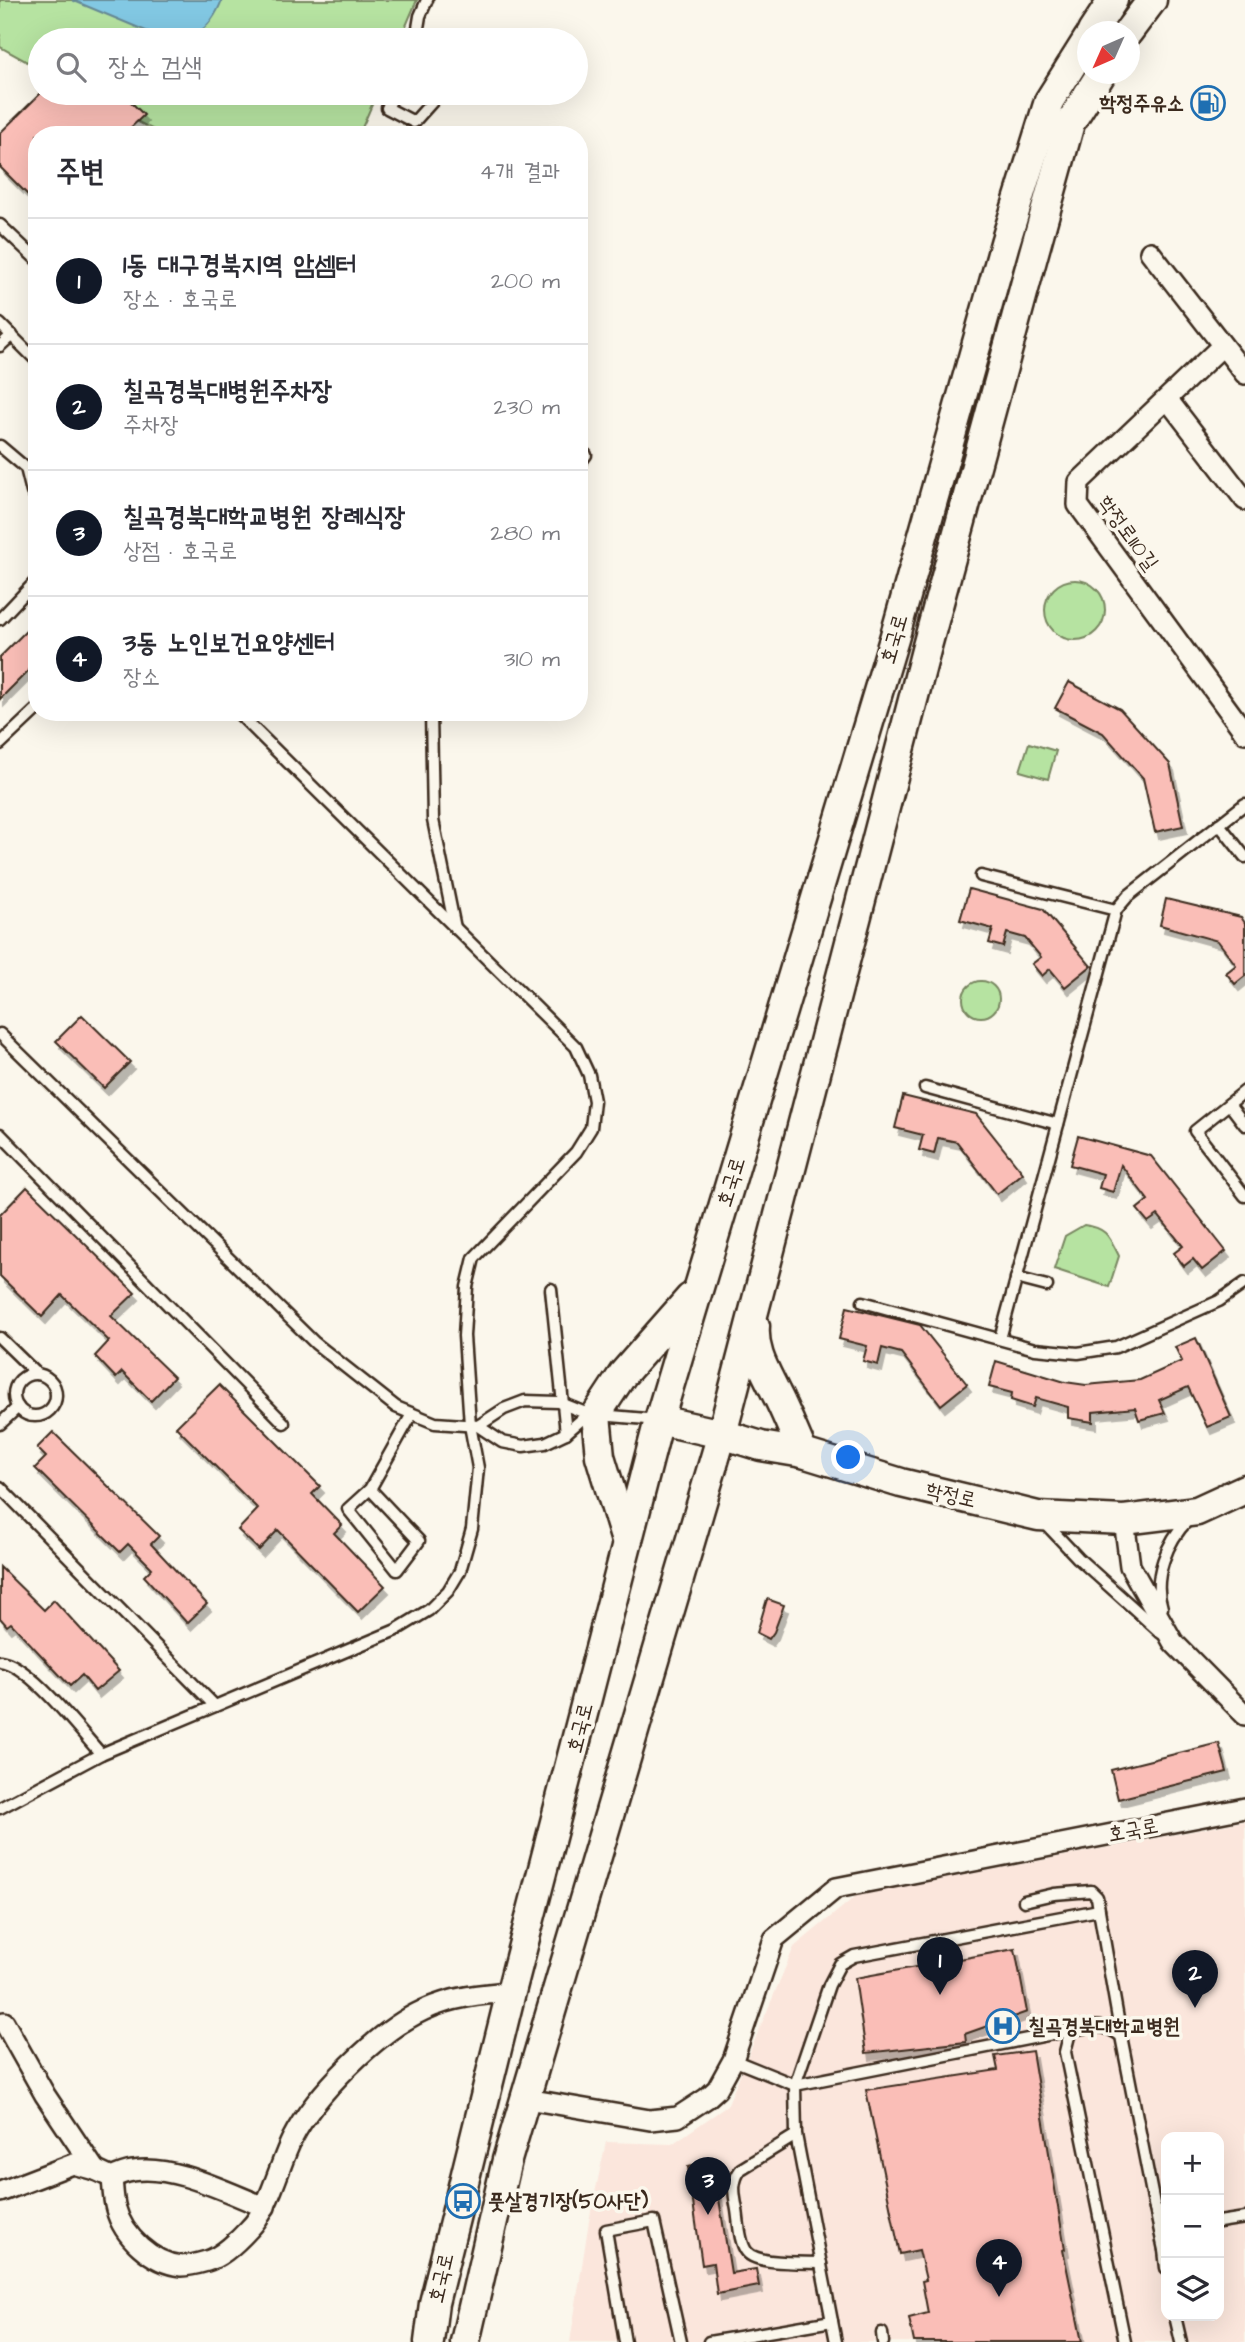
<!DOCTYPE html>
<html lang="ko">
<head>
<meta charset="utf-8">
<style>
	:root { --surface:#fff; --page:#f7f7f7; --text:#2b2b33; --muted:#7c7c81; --line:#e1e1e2; --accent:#111827 }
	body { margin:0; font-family:"Architects Daughter","Poor Story",sans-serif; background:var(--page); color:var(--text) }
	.controls { position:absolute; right:21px; bottom:21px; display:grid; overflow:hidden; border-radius:14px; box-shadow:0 7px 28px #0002 }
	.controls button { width:63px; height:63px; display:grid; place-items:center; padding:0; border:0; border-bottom:2px solid var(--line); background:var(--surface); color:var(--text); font:35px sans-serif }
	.compass { position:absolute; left:1077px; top:21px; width:63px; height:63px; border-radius:50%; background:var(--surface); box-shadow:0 7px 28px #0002; rotate:225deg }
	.you { position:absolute; left:849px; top:1458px; width:24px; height:24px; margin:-18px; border:5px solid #fff; border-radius:50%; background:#1a73e8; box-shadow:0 0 0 10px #1a73e833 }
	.badge { display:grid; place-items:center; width:46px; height:46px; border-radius:50%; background:var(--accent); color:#fff; font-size:23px; font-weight:700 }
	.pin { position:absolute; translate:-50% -58px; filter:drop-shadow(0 2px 4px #0008) }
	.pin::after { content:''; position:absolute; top:37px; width:24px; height:21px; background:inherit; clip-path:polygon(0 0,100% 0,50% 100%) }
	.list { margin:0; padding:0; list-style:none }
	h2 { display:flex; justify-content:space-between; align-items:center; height:91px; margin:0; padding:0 28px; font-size:30px }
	h2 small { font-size:23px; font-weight:400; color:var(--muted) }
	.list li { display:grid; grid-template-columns:46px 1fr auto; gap:21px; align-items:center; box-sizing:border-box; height:126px; padding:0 28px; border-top:2px solid var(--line) }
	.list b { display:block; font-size:26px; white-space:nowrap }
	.list p { margin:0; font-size:23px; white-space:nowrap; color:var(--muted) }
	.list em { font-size:23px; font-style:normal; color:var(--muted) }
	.icon { flex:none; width:38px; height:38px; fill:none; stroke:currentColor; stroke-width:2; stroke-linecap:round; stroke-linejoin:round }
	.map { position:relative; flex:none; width:1245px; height:2342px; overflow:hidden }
	.search { position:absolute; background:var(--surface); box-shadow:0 7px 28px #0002; left:28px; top:28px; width:560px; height:77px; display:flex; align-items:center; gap:18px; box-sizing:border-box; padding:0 24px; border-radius:38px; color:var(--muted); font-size:26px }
	.panel { position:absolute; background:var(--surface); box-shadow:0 7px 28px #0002; left:28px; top:126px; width:560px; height:595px; border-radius:28px }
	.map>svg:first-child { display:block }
	.built { fill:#fbe6dc; fill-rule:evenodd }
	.green { fill:#b6e3a1; stroke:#788660; stroke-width:2 }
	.water { fill:#82c8e3; stroke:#668994; stroke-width:2 }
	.building { fill:#fabeb7; stroke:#3b2a1e; stroke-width:2; filter:url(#shadow) }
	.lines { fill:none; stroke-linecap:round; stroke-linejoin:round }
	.lane-casing { stroke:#3b2a1e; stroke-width:15 }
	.street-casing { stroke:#3b2a1e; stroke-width:24 }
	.secondary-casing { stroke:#3b2a1e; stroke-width:33 }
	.lane { stroke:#fbf7ec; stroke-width:10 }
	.street { stroke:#fbf7ec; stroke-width:19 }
	.secondary { stroke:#fbf7ec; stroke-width:28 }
	.labels { text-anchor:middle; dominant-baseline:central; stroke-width:7; stroke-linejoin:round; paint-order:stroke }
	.poi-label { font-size:21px; font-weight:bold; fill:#3b2a1e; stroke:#fbf7ec; text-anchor:start }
	.street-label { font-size:21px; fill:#3b2a1e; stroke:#fbf7ec }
</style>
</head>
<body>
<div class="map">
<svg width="1245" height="2342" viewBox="0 0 1245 2342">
	<defs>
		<filter id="shadow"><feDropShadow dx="4" dy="7" stdDeviation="0" flood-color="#0004"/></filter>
	</defs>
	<rect width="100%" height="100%" fill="#fbf7ec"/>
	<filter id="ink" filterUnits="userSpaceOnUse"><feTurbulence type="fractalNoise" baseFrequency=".0143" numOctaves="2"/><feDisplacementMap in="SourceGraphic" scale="14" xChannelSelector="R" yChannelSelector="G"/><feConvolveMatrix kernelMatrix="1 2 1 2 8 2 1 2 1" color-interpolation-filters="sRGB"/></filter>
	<g filter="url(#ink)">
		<path class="built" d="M1245 1821V2342H570L589 2221 606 2142 672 2144 727 2106 794 1947 856 1896ZM1166 2137H1219V2316H1166Z"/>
		<g class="green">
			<path d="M0 0H417L400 40H40V69L0 47Z"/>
			<path d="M83 93H377L359 135H163Z"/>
			<circle cx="1075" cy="610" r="30"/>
			<path d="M1029 743 1056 751 1048 779 1020 771Z"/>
			<circle cx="981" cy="999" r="18"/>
			<path d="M1084 1225C1107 1228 1109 1236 1119 1256L1109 1287 1054 1269 1065 1236Z"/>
		</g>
		<path class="water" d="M72 0H222C210 31 191 44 158 36Z"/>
		<g class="building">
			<path d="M41 93H122L144 115 123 135H37V204L0 167V133Z"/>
			<path d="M37 620V662L0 699V657Z"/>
			<path d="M1069 682 1120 709 1170 764 1183 826 1155 832 1143 778 1103 733 1055 708Z"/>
			<path d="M969 889 1043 909 1091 966 1065 987 1050 969 1042 976 1032 964 1041 957 1025 938 1007 933 1003 947 989 943 993 929 960 920Z"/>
			<path d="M1166 899 1241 917 1245 923V976L1235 984 1226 973 1236 965 1218 941 1160 925Z"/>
			<path d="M82 1015 130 1062 104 1088 56 1041Z"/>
			<path d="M903 1096 976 1114 1023 1173 997 1194 957 1142 938 1138 934 1154 919 1150 923 1135 895 1128Z"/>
			<path d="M1078 1136 1151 1156 1226 1251 1202 1270 1193 1259 1184 1266 1174 1253 1183 1246 1158 1215 1148 1222 1137 1209 1148 1200 1121 1165 1113 1192 1099 1188 1103 1174 1070 1165Z"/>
			<path d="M27 1187 135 1293 111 1316 174 1377 151 1401 122 1372 116 1378 95 1356 109 1341 62 1295 42 1317 0 1276V1215Z"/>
			<path d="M847 1307 920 1325 967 1384 941 1405 901 1353 882 1348 878 1365 863 1361 867 1346 839 1339Z"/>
			<path d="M1196 1338 1231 1417 1207 1427 1188 1387 1159 1400 1165 1413 1139 1420 1135 1408 1093 1412V1422L1068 1418V1407L1036 1398 1033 1407 1011 1400 1012 1393 989 1387 996 1361 1065 1382 1086 1385 1140 1380 1182 1361 1175 1347Z"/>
			<path d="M219 1385 320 1486 312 1494 342 1525 334 1533 385 1586 358 1612 278 1530 259 1550 238 1530 258 1509 176 1427Z"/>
			<path d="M53 1432 159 1536 151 1544 207 1604 187 1623 144 1576 152 1568 128 1544 120 1552 35 1468 46 1457 37 1448Z"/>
			<path d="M0 1567 44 1610 54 1600 119 1671 95 1691 82 1675 70 1686 11 1623 7 1626 0 1618Z"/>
			<path d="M767 1599 784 1605 774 1632 769 1639 757 1633Z"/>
			<path d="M1219 1743 1227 1772 1118 1799 1111 1770Z"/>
			<path d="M1015 1949 1027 2012 965 2034 966 2042 866 2053 855 1978Z"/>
			<path d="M1032 2051 1065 2249 1063 2250 1082 2342H914L909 2318 928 2313 922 2281 926 2280 919 2250 900 2254 866 2090 998 2070 995 2056Z"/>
			<path d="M713 2162 731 2273 756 2269 759 2286 717 2294 713 2263 702 2265 688 2167Z"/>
		</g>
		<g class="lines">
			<g class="lane-casing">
				<g id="lane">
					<path d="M416 40 420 16 427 0"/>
					<path d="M395 93 387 108 414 122 440 93"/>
					<path d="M0 225 37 260"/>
					<path d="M0 324 37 361"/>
					<path d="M0 346 12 335"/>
					<path d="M0 446 26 468 32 492 37 500"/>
					<path d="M579 464 586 455"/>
					<path d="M0 619 37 580"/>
					<path d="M431 712 433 820 455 928"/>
					<path d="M0 744 37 709"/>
					<path d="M1219 824 1245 857"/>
					<path d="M981 876 1116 910"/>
					<path d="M0 1034 315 1343 396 1407 435 1423 478 1426 502 1442 523 1446 545 1443 566 1433 588 1414"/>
					<path d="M925 1088 1058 1124"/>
					<path d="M1245 1091 1195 1131 1245 1196"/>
					<path d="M1229 1104 1245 1125"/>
					<path d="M0 1134 284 1423"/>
					<path d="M1016 1278 1047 1286"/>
					<path d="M551 1289 566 1433"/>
					<path d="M863 1302 1035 1349 1078 1353 1116 1347 1219 1301 1245 1283"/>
					<path d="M0 1338 37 1374"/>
					<path d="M1000 1339 1116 910 1128 896 1245 804"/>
					<circle cx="35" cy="1395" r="21"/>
					<path d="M0 1424 18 1407"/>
					<path d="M478 1426 504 1409 525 1401 558 1402 588 1414 658 1420"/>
					<path d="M0 1487 215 1706"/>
					<path d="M370 1489 419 1541 397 1570 348 1509 370 1489 412 1414"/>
					<path d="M1045 1523 1078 1558 1161 1633"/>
					<path d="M1162 1608C1152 1578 1167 1541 1188 1520"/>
					<path d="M0 1661C29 1664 80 1731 101 1754"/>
					<path d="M0 1808 101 1754 396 1630 429 1610 448 1591 460 1571 472 1529 478 1468 470 1425 464 1336 467 1287 474 1258 576 1152 591 1128 594 1101 589 1075 576 1047 237 712"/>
					<path d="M1024 1901 1054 1894 1091 1891 1097 1897 1099 1910"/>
					<path d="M733 2060 795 2085 829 1985 840 1964 854 1956 1099 1910 1121 2036"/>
					<path d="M796 2135 741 2169C731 2182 734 2194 737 2210 739 2222 739 2242 747 2252 757 2265 804 2262 821 2263"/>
					<path d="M1155 2209 1164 2250"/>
					<path d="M1219 2222 1245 2218"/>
					<path d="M1166 2245 1164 2250 1166 2268"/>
					<path d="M1175 2316 1181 2342"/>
					<path d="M882 2333 883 2342"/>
					<path d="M625 2342 606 2230 654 2221 681 2342"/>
					<path d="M709 2342 832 2321"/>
					<path d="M836 2342 796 2135 795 2085 1073 2030"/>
					<path d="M1125 2342 1065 2052 1069 2036 1073 2030C1093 2026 1104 2023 1121 2036L1155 2209 1166 2217"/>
				</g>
			</g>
			<g class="street-casing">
				<g id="street">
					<path d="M1150 252 1245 374"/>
					<path d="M1222 346 1079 482 1078 505 1245 733"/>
					<path d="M1168 400 1245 500"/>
					<path d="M1124 1520 1130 1566 1173 1642 1245 1715"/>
					<path d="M4 2022 45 2095 95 2170"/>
					<path d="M527 2099 650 2120 678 2117 707 2098 717 2089 733 2060 774 1939 836 1888 1245 1808"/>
					<path d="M112 2178C113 2188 113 2199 116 2209 123 2236 152 2263 181 2266 188 2266 200 2263 207 2261 221 2257 239 2240 249 2229 269 2210 279 2165 292 2139 315 2094 378 2031 424 2010 452 1997 481 1994 511 1992"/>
					<path d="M0 2192 73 2164 95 2170 112 2178C118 2175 126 2172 133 2171 173 2164 228 2193 265 2207"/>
				</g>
			</g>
			<g class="secondary-casing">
				<g id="secondary">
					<path d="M1092 32 1113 0"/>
					<path d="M1128 32 1152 0"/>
					<path d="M755 1326C753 1352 765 1370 776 1393 786 1412 794 1433 803 1453"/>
					<path d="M659 1420 722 1434 761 1446 803 1453 901 1483 1038 1516 1124 1520 1197 1511 1245 1489"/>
					<path d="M626 1541 600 1456 596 1415 623 1374 690 1298"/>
					<path d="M429 2342 434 2303 511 1992 659 1420 894 639 1005 243 1049 101 1088 39"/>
					<path d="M465 2342 507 2160 722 1434 926 650 1033 256 1070 123 1101 74"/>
				</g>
			</g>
			<use href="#lane" class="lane"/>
			<use href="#street" class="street"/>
			<use href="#secondary" class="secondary"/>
		</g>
	</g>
	<defs>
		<g id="fuel-ring" transform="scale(1.75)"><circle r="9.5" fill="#fbf7ec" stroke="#1f6fb2" stroke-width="1.5"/><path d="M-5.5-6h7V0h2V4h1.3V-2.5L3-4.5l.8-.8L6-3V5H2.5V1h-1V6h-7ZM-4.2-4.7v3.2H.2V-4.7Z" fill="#1f6fb2"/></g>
		<g id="hospital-ring" transform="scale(1.75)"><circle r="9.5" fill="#fbf7ec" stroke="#1f6fb2" stroke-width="1.5"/><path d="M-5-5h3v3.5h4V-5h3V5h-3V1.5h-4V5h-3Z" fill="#1f6fb2"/></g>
		<g id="bus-ring" transform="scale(1.75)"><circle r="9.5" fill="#fbf7ec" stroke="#1f6fb2" stroke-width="1.5"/><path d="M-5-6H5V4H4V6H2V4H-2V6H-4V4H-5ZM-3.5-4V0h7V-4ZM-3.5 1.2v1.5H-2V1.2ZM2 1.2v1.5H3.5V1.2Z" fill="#1f6fb2"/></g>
	</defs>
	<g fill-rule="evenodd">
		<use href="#fuel-ring" x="1208" y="103"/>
		<use href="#hospital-ring" x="1003" y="2026"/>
		<use href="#bus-ring" x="463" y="2201"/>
	</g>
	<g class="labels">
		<g class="poi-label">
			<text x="1184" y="103" text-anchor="end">학정주유소</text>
			<text x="1028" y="2026">칠곡경북대학교병원</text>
			<text x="488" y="2201">풋살경기장(50사단)</text>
		</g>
		<g class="street-label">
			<text transform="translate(1128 533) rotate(54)">학정로110길</text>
			<text transform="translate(894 639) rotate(-74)">호국로</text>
			<text transform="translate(731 1182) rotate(-73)">호국로</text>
			<text transform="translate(951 1495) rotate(13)">학정로</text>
			<text transform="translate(580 1728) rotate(-76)">호국로</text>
			<text transform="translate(1133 1830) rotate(-11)">호국로</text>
			<text transform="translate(441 2278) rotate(-77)">호국로</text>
		</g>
	</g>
</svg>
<div class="controls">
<button>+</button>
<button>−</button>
<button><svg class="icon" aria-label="layers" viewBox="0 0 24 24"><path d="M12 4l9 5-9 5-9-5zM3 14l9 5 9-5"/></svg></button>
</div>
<svg class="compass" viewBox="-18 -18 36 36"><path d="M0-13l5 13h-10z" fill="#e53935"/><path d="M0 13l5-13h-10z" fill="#7c7c81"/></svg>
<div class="you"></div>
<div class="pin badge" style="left:940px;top:1995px">1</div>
<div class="pin badge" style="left:1195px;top:2008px">2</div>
<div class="pin badge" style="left:708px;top:2215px">3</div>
<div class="pin badge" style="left:999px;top:2297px">4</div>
<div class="search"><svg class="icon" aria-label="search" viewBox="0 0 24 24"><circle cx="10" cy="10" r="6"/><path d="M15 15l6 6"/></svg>장소 검색</div>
<section class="panel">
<h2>주변<small>4개 결과</small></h2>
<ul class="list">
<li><span class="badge">1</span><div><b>1동 대구경북지역 암셈터</b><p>장소 · 호국로</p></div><em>200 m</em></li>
<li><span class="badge">2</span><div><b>칠곡경북대병원주차장</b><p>주차장</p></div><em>230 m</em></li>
<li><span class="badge">3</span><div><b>칠곡경북대학교병원 장례식장</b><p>상점 · 호국로</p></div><em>280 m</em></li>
<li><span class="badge">4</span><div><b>3동 노인보건요양센터</b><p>장소</p></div><em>310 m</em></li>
</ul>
</section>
</div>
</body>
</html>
